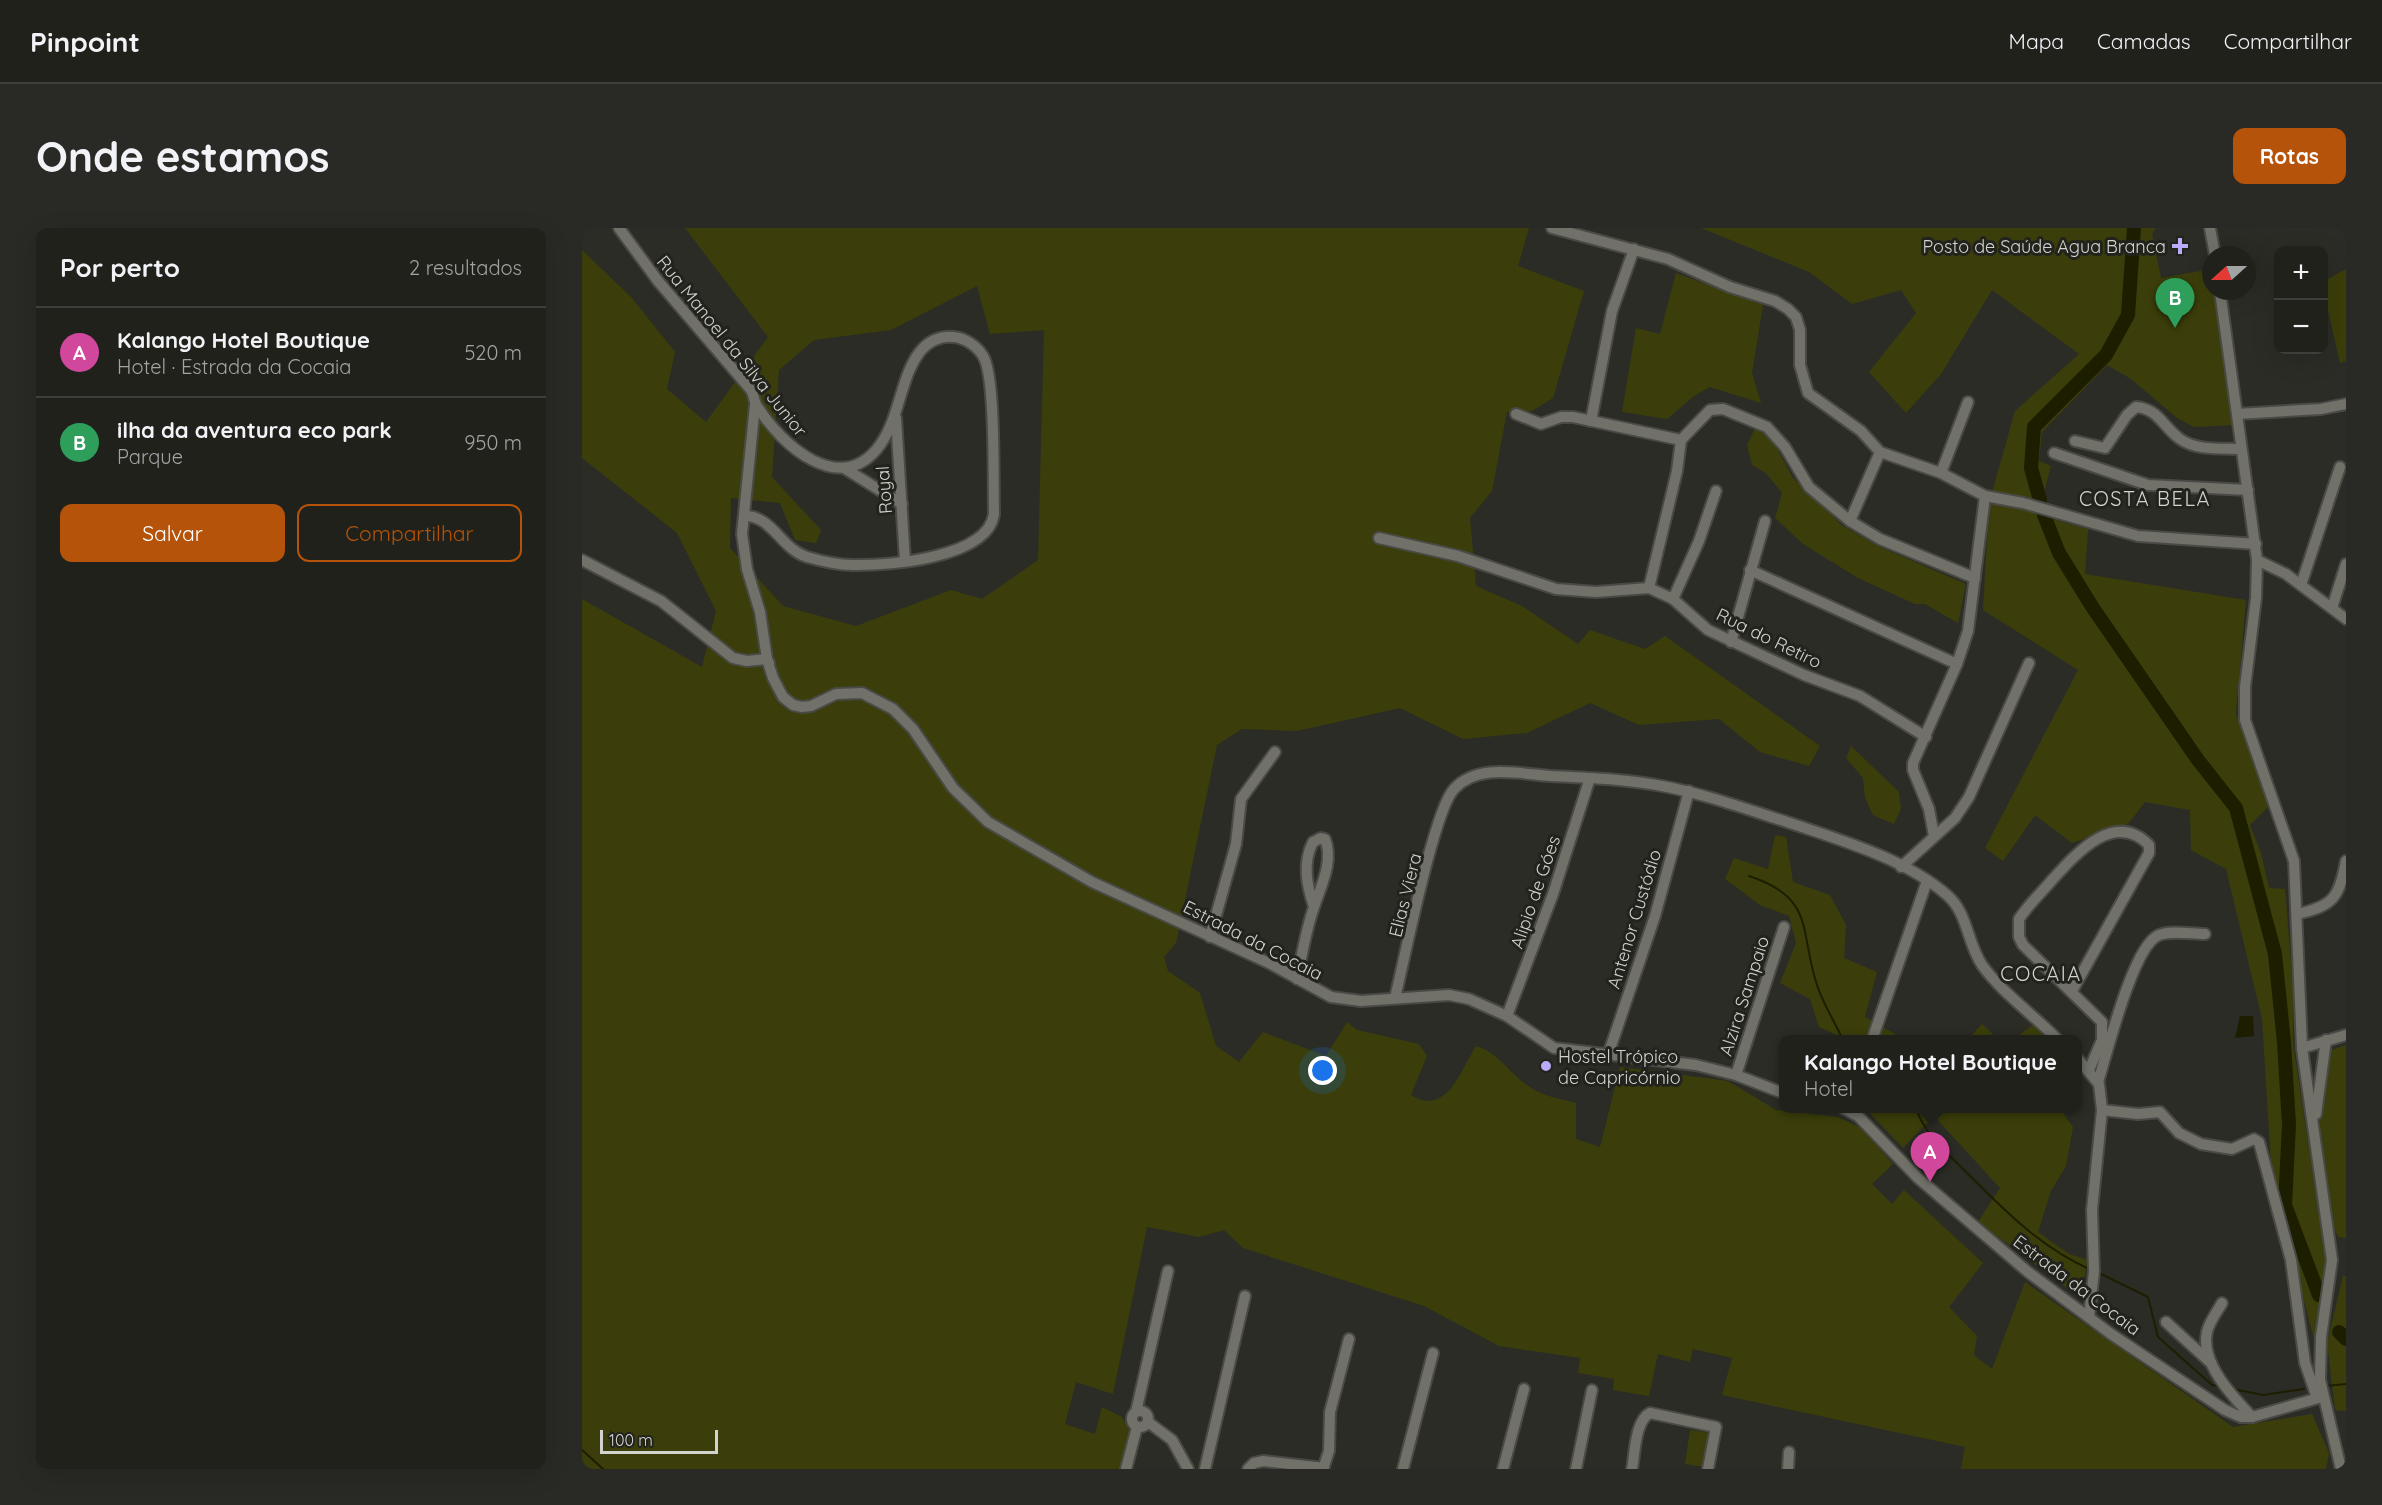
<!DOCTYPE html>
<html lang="pt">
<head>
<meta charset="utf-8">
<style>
	:root { --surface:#21211c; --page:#292925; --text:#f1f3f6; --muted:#a2a3a3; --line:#3e3e3b; --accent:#b45309 }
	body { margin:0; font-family:Quicksand,sans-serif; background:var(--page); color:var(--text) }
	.controls { position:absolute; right:18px; top:18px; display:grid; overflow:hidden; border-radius:12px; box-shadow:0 6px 24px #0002 }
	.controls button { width:54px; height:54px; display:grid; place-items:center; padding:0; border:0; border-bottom:2px solid var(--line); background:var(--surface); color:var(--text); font:30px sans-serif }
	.compass { position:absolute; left:1620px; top:18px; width:54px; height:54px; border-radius:50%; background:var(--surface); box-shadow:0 6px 24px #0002; rotate:249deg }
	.scale { position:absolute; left:18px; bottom:15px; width:118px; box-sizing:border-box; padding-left:6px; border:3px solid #d2d3cf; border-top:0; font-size:16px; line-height:21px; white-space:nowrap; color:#d2d3cf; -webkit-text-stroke:4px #22231d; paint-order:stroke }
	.you { position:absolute; left:741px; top:843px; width:21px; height:21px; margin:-15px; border:4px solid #fff; border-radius:50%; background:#1a73e8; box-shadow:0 0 0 9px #1a73e833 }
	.badge { display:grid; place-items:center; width:39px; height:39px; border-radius:50%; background:var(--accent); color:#fff; font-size:20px; font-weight:700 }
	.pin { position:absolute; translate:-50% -50px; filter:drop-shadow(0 2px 3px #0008) }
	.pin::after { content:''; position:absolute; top:32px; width:21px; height:18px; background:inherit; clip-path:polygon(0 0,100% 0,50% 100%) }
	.popup { position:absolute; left:1197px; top:807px; width:303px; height:78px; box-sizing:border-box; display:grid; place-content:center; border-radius:12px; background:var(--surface); filter:drop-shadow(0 2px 4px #0005); font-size:20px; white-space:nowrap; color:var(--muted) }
	.popup b { font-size:22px; color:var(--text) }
	.popup::after { content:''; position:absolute; left:50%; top:100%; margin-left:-12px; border:12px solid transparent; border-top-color:var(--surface) }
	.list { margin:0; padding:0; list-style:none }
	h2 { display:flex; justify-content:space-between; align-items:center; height:78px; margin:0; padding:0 24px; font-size:26px }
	h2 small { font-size:20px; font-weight:400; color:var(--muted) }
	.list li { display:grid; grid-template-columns:39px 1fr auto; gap:18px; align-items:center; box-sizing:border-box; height:90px; padding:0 24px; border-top:2px solid var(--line) }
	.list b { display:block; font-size:22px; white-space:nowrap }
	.list p { margin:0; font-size:20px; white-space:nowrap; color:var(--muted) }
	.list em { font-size:20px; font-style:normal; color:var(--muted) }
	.actions { display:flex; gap:12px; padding:18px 24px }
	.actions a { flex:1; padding:14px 0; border:2px solid var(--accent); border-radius:12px; text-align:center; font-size:21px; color:var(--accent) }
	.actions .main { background:var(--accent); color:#fff }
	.map { position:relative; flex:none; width:1764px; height:1241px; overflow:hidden; border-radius:12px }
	header { display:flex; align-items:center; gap:36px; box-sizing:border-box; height:84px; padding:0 30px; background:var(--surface); border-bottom:2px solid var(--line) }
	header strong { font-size:28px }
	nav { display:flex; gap:33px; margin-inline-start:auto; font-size:21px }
	.intro { display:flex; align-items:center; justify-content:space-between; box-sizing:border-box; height:144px; padding:0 36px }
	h1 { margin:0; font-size:42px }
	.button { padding:15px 27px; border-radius:12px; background:var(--accent); color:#fff; font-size:21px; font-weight:700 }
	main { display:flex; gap:36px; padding:0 36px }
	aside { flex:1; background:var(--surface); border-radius:12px; box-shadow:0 6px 24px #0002 }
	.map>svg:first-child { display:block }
	.green { fill:#3b3e0a; fill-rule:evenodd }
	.water { fill:#1d1e00 }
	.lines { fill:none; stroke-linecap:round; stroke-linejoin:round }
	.stream { stroke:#1d1e00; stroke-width:2 }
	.river { stroke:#1d1e00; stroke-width:14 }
	.minor-casing { stroke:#494a45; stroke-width:14 }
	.minor { stroke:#71716a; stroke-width:10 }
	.poi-dot { fill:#baaaf7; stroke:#22231d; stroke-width:2 }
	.labels { text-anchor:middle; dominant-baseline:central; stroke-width:6; stroke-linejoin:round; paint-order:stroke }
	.poi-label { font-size:18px; fill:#d2d3cf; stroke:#22231d; text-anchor:end }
	.street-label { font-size:18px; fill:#d2d3cf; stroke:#22231d }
	.neighbourhood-label { font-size:20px; letter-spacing:1.5px; fill:#d2d3cf; stroke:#22231d }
</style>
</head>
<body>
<header>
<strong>Pinpoint</strong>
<nav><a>Mapa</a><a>Camadas</a><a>Compartilhar</a></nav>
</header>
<div class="intro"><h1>Onde estamos</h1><a class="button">Rotas</a></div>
<main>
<aside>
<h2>Por perto<small>2 resultados</small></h2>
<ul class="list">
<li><span class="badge" style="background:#d1479c">A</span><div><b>Kalango Hotel Boutique</b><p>Hotel · Estrada da Cocaia</p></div><em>520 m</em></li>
<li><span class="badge" style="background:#2e9e5b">B</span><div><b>ilha da aventura eco park</b><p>Parque</p></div><em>950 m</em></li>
</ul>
<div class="actions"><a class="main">Salvar</a><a>Compartilhar</a></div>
</aside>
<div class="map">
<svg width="1764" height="1241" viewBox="0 0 1764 1241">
	<rect width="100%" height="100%" fill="#2c2c26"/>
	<g class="green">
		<path d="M103 0H947L936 38 1002 63 971 170 950 183 925 184 910 263 888 290 894 358 940 378 996 416 1008 402 1063 421 1083 408 1238 518 1227 538 1178 524 1137 491 1057 497 1008 475 945 505 881 511 818 480 715 503 660 501 635 517 594 715 582 729 586 743 618 765 634 818 657 834 681 804 744 828 765 794 775 802 837 816 845 828 829 867C864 889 878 844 894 818 916 824 927 845 946 858 961 868 977 871 994 875V911L1018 919 1038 839 1146 853 1194 882 1256 889 1281 901 1311 936 1290 956 1310 976 1322 962 1401 1035 1367 1079 1395 1108 1392 1127 1410 1141 1443 1054 1651 1199 1730 1186 1747 1225 1744 1241H1379L1383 1219 1140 1167 1150 1130 1111 1121 1108 1134 1076 1126 1067 1168 1031 1162 1032 1151 996 1145 998 1130 917 1118 842 1078 661 1020 642 1002 617 1009 565 999 531 1166 494 1154 483 1196 513 1206 520 1179 540 1189 550 1207 540 1241H0V371L120 439 134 383 95 305 0 230V22L49 69 93 124 85 161 124 194 186 109ZM395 58 408 106 462 102 456 332 400 371 369 362 274 398 201 378 148 320 149 270 198 275 213 312 234 315 239 302 190 249 197 142 232 112 309 102Z"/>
		<path d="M1119 0H1574L1570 6 1579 50 1629 41V63H1632L1653 197 1612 199 1595 190 1549 151 1525 137 1460 204 1457 233 1469 238 1456 287 1506 301 1503 346 1664 372 1654 486 1687 578 1668 597 1679 625 1687 660 1703 661 1711 758V815L1744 1034 1732 1111 1690 951 1680 791 1644 641 1609 622 1608 582 1563 574 1546 596 1490 615 1453 587 1421 633 1403 620 1496 442 1401 382 1407 275 1433 183 1497 126 1410 62 1359 146 1324 185 1287 144 1334 85 1319 62 1270 76 1227 44Z"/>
		<path d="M1764 41V133L1758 135 1742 65V53Z"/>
		<path d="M1094 45 1181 77 1170 145 1179 175 1128 159 1112 168 1085 191 1040 184 1054 100 1078 106Z"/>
		<path d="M1174 198 1190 211 1211 250 1261 298 1298 319 1384 356 1376 395 1343 376H1333L1276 350 1221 316 1193 290 1200 265 1184 245 1170 237 1165 217Z"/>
		<path d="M1269 518 1317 564 1319 581 1312 596 1291 587 1283 570 1281 550 1264 530Z"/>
		<path d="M1193 607 1204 609 1211 654 1248 667 1264 697 1262 730 1295 744 1283 789 1322 811H1263L1237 799 1228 771 1198 755 1214 715 1207 688 1178 677 1143 651 1152 630 1186 641Z"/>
		<path d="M1400 796 1416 811H1386Z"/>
		<path d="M1451 797 1465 811H1431Z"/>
		<path d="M1764 817V1010L1756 1009 1752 1000 1738 907 1737 872 1749 822Z"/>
		<path d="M1284 881H1478L1491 899 1484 938 1469 963 1456 1004 1487 1026 1506 1032 1502 1051 1486 1061 1396 994 1418 960 1352 888 1321 920Z"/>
		<path d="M1761 1048H1764V1183L1753 1182 1745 1115Z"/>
		<path d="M1108 1202 1128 1205 1123 1239 1103 1236Z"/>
	</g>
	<path class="water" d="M1658 788H1671L1672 808 1653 810Z"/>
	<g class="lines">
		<g class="stream">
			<path d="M1167 648C1234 670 1217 703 1235 757 1241 776 1253 794 1261 812"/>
			<path d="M1334 880C1342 906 1366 926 1385 945 1422 982 1458 1019 1507 1041"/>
			<path d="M1515 1044 1566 1069 1576 1109 1630 1157 1637 1158"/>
			<path d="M1743 1158 1764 1156"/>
			<path d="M1651 1161 1681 1167 1722 1161"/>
			<path d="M0 1222 21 1241"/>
		</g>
		<g class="river">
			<path d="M1458 272 1449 240 1452 199 1524 127 1546 87 1552 0"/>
			<path d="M1462 287 1477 325 1511 380 1616 532 1654 580 1693 726 1702 814 1707 897 1703 977 1737 1067"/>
			<path d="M1757 1104 1764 1111"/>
		</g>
		<g class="minor-casing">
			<g id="minor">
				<path d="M37 0 76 53 169 162C172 167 172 174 175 178 199 217 259 271 298 217 318 189 318 151 337 125 345 114 358 107 372 109 383 110 395 118 401 128 414 148 411 256 412 286 406 330 306 338 270 337 255 337 239 333 225 329 199 321 190 287 162 288"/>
				<path d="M970 0 1086 31 1148 59 1193 73 1206 81 1214 89 1218 102V137L1226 165 1279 203 1298 224 1359 245 1403 268 1441 275 1556 308 1674 316"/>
				<path d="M1628 0 1633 27"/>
				<path d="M1638 63 1675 332 1674 370 1663 459V492L1712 633 1720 820 1750 1032 1739 1109 1738 1152 1759 1241"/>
				<path d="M173 177 160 306 165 341 178 384 185 431 191 450 201 469 211 477 220 479 229 478 254 466 280 465 311 481 331 501 371 560 406 594 510 654 689 736 749 769 779 773 867 767 887 771 925 788 972 820 1114 837 1154 847 1201 865"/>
				<path d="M934 186 959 196 979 189H991L1099 212"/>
				<path d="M1655 186 1739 181 1764 176"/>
				<path d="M314 190 323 333"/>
				<path d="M1009 193 1030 83 1052 21"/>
				<path d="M1493 213 1523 220 1545 187 1554 179C1577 181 1581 199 1598 211 1615 223 1639 220 1659 221"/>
				<path d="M1298 224 1268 293 1298 311 1393 350"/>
				<path d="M1472 225 1566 257 1666 262"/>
				<path d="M262 240 320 276"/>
				<path d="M1359 245 1386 174"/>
				<path d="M797 310 876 328 974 361 1014 364 1067 360 1091 371 1126 402 1222 447 1278 468 1344 509"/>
				<path d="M0 332 79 373 151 430 165 433 185 431 187 435"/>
				<path d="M1675 332 1704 346 1764 391"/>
				<path d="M1168 342 1375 436"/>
				<path d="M1719 357 1758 239"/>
				<path d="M1067 360 1095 243 1099 212 1128 182 1141 181 1185 199 1203 219 1227 259 1268 293"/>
				<path d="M1091 371 1117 313 1134 263"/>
				<path d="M1750 380 1764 336"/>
				<path d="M1149 414 1183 293"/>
				<path d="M1352 608 1347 581 1331 542V535L1375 436 1386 403 1403 268"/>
				<path d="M1319 639 1373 590 1387 569 1447 435"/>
				<path d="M1715 686C1752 678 1757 669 1764 633"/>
				<path d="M628 709 654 616 659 571 693 524"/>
				<path d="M715 751C720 727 724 701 732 679 739 658 752 633 743 611L739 610 731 614C720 635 725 658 732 679"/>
				<path d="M1490 763 1567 625V617C1532 581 1493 627 1470 652 1459 665 1446 677 1437 691V709L1441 717 1520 794V812L1507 842"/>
				<path d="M813 770C822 733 852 582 872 561 896 535 937 546 969 548 1006 550 1044 551 1080 558 1123 566 1164 581 1205 594 1258 612 1322 630 1365 667 1386 685 1385 715 1400 737 1420 765 1452 787 1476 812"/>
				<path d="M925 788 971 666 1008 550"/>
				<path d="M1290 812 1345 653"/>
				<path d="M1720 820 1764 807"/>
				<path d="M1026 827 1073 688 1107 563"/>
				<path d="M1495 830 1517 856 1520 882 1510 982 1512 1043 1507 1089"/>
				<path d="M1154 847 1202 699"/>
				<path d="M1516 854C1525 826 1551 717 1577 707 1590 702 1609 706 1623 706"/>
				<path d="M1261 880 1276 888 1336 950 1446 1044 1529 1106 1643 1182 1659 1189H1670L1740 1169"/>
				<path d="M1520 882 1556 886 1578 884 1597 905 1619 916 1650 921 1672 911 1677 914 1709 1032 1723 1135 1735 1170"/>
				<path d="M1734 886 1744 812"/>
				<path d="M1640 1075C1635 1084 1627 1094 1625 1104 1618 1135 1651 1169 1670 1189"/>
				<path d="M1584 1094 1629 1135"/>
				<circle cx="558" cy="1191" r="8"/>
				<path d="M554 1184 586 1043"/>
				<path d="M566 1194 590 1212 606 1241"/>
				<path d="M544 1241 555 1199"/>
				<path d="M623 1241 663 1068"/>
				<path d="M666 1241 672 1235 681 1233 742 1240"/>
				<path d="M741 1241 747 1223 748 1184 767 1111"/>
				<path d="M821 1241 851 1125"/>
				<path d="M921 1241 942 1161"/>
				<path d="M994 1241 1010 1162"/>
				<path d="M1050 1241C1053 1225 1053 1193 1068 1185L1134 1199 1126 1241"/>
				<path d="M1206 1241 1207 1224"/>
			</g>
		</g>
		<use href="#minor" class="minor"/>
	</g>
	<g class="poi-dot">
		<path d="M1595 9h6v6h6v6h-6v6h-6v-6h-6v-6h6z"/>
		<circle cx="964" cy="838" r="6"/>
	</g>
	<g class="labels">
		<g class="poi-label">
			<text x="1584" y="18">Posto de Saúde Agua Branca</text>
			<text x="976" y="828" text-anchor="start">Hostel Trópico<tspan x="976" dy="21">de Capricórnio</tspan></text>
		</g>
		<g class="street-label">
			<text transform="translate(150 118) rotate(51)">Rua Manoel da Silva Junior</text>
			<text transform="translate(302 262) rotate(-94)">Royal</text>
			<text transform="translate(1187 410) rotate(26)">Rua do Retiro</text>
			<text transform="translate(953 664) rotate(-71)">Alipio de Góes</text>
			<text transform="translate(823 667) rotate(-76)">Elias Viera</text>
			<text transform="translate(1052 691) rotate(-73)">Antenor Custódio</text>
			<text transform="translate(671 712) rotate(27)">Estrada da Cocaia</text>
			<text transform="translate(1162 768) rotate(-72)">Alzira Sampaio</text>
			<text transform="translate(1495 1057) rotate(37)">Estrada da Cocaia</text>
		</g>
		<g class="neighbourhood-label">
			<text x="1563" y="270">COSTA BELA</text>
			<text x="1459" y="745">COCAIA</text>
		</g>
	</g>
</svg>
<div class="controls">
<button>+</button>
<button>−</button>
</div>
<svg class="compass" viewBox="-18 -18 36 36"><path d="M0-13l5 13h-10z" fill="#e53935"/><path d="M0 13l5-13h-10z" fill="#a2a3a3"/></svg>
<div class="scale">100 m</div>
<div class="you"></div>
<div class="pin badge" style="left:1348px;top:954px;background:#d1479c">A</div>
<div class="popup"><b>Kalango Hotel Boutique</b>Hotel</div>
<div class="pin badge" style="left:1593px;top:100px;background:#2e9e5b">B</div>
</div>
</main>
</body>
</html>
